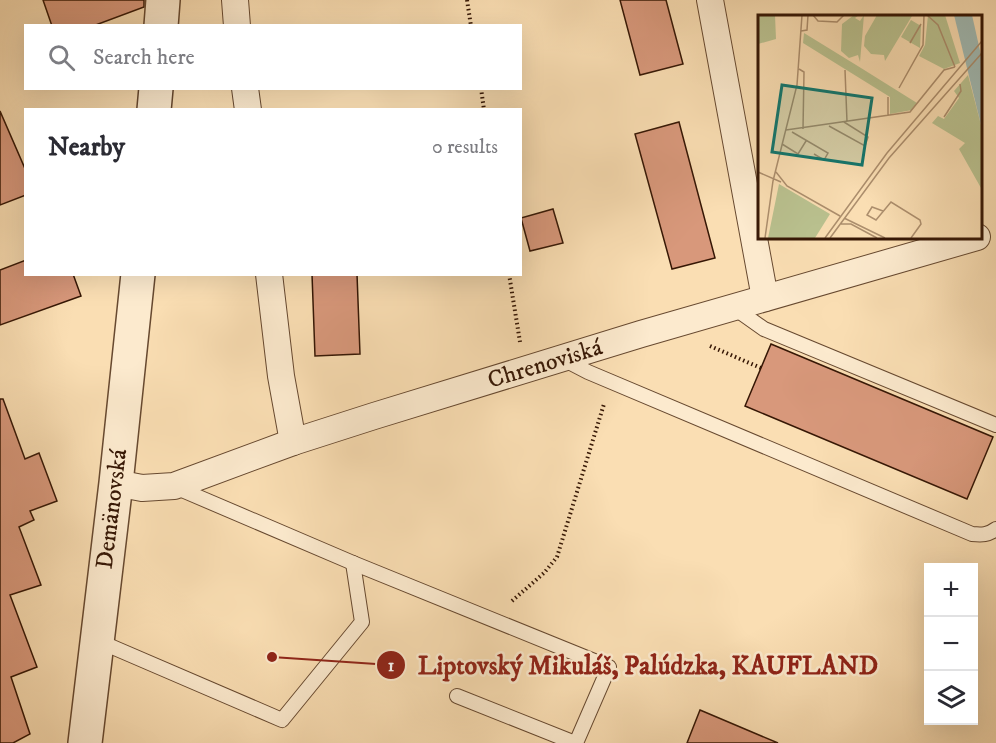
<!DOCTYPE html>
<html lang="en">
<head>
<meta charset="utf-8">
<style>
	:root { --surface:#fff; --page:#f2f2f3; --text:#2b2b33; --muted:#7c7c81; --line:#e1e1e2 }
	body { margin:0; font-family:"IM FELL DW Pica",serif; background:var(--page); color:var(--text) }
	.controls { position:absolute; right:18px; bottom:18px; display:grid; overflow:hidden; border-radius:0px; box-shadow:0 6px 24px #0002 }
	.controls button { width:54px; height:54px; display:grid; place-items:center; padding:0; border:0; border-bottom:2px solid var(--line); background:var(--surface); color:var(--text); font:30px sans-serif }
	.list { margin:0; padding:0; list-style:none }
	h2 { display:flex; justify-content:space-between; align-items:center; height:78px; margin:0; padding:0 24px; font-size:26px }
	h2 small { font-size:20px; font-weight:400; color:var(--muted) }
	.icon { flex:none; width:33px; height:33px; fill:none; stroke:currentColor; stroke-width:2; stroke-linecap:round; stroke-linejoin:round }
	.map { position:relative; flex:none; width:996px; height:743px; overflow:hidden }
	.search { position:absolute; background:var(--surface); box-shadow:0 6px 24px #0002; left:24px; top:24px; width:498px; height:66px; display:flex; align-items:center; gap:15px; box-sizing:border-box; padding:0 21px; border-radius:0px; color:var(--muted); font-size:22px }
	.panel { position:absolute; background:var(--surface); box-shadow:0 6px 24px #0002; left:24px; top:108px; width:498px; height:168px; border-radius:0px }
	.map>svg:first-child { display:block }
	.building { fill:#d8987b; stroke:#361705; stroke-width:1.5 }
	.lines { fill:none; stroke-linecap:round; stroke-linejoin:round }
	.service-casing { stroke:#674930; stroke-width:16 }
	.minor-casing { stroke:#674930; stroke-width:28 }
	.tertiary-casing { stroke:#674930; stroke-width:36 }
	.path { stroke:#361705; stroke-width:4; stroke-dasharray:1.5 3; stroke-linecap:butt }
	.service { stroke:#fceace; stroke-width:14 }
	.minor { stroke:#fceace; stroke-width:26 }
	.tertiary { stroke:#fceace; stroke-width:33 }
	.labels { text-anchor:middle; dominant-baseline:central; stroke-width:5; stroke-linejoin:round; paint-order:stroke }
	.street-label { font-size:24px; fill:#361705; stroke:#fceace }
	.inset-road { fill:none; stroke:#ac8e6d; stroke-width:1.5 }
	.view { fill:#0f766e; fill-opacity:0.15; stroke:#0f766e; stroke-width:3 }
	.inset-edge { fill:none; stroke:#361705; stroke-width:3 }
	.leader { fill:none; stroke:#8f2418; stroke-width:2 }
	.callout-dot { fill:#8f2418; stroke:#fceace; stroke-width:2 }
	.mark-label { font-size:18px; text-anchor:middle; font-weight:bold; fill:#fff }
	.callout-label { font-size:26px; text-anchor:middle; font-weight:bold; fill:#8f2418; stroke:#fceace; stroke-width:5; stroke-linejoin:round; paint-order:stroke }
</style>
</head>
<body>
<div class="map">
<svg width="996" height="743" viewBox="0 0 996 743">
	<rect width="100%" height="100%" fill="#fadeb3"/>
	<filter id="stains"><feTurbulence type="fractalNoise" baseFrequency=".00333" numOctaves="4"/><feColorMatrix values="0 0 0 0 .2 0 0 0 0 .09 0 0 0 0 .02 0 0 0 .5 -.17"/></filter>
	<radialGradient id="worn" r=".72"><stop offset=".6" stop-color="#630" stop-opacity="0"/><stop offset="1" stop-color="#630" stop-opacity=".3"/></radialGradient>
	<g class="building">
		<path d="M43 0H144V7L93 26H52Z"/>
		<path d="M620 0H666L683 64 640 75Z"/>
		<path d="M0 111 26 171V195L0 205Z"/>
		<path d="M679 122 715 258 672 269 635 134Z"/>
		<path d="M553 209 563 243 530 251 521 218Z"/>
		<path d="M26 260V274H73L81 296 0 325V270Z"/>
		<path d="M312 274H357L360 354 315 356Z"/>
		<path d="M771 344 993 437 967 499 745 406Z"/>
		<path d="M0 399H3L25 459 39 453 57 501 30 511 34 520 19 527 41 585 10 595 37 667 11 677 30 734 13 743H0Z"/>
		<path d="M700 710 778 743H687Z"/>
	</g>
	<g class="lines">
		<g class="service-casing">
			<g id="service">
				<path d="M733 307 764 329 996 425"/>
				<path d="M563 359 588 372 972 534C982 535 988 535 996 529"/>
				<path d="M175 487 353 563 609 667 576 743"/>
				<path d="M96 640 282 720 362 622 353 563"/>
				<path d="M457 696 575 743"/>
			</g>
		</g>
		<g class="minor-casing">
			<g id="minor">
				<path d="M235 0 237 26"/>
				<path d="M710 0 765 298"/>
				<path d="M245 88 248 110"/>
				<path d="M269 274 281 376 293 442"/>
				<path d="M116 483 142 488 174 486 293 442 374 416 641 334 977 237"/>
			</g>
		</g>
		<g class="tertiary-casing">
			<g id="tertiary">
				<path d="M161 26 163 0"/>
				<path d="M154 110 156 88"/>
				<path d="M85 743 116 483 138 274"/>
			</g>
		</g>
		<g class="path">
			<path d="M467 0 471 26"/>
			<path d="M481 88 484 110"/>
			<path d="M509 274 520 342"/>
			<path d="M710 346 761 368"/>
			<path d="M512 601 544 573 557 557 604 404"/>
		</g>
		<use href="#service" class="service"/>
		<use href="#minor" class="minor"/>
		<use href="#tertiary" class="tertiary"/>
	</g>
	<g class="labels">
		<g class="street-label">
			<text transform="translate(545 364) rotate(-17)">Chrenoviská</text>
			<text transform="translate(112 509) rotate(-83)">Demänovská</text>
		</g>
	</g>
	<g transform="translate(758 15)">
		<rect width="224" height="224" fill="#fadeb3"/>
		<path d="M0 0H17L18 24 0 29ZM96 0H101L97 3 102 6 106 0 102 47 100 40 91 43 83 36 84 9ZM119 0 154 1 127 46 126 40 113 39 106 31 107 21ZM170 0H187L202 48 186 54 161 41 167 30ZM153 5 163 11 162 33 143 22ZM46 18 103 53 159 88 154 95 132 99V82L45 28ZM210 60 223 110V173L201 134 207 128 174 108 180 101 186 104 201 83 196 76ZM21 169 72 199 57 223H10Z" fill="#bac290"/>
		<path d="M196 0H214L223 40V110Z" fill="#a1bbb5"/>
		<path class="inset-road" d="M55 0 60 6 79 7 86 0M169 0 180 10 197 52M43 16 49 15 50 0M152 28 163 9M41 54 46 57 45 114M87 55 89 107M141 73 165 30 166 0M130 82V101M186 102 203 76 202 69M71 111 107 131 110 122 86 107M28 115 152 97 186 55 197 52M34 117 70 138 66 145 56 139M24 129 40 139 48 126M0 157 23 167M18 157 29 171 82 201M125 196 114 192 109 200 118 205 133 187 162 205 163 209 153 223M86 203 127 223M83 209H93L119 223M7 223 15 166 39 70 44 0M67 223 129 138 224 26M72 223 131 143 224 38"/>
		<path class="view" d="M24 70 114 83 104 150 14 137Z"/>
		<rect width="224" height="224" class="inset-edge"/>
	</g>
	<path class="leader" d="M272 657L391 665"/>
	<g class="callout-dot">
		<circle cx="272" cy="657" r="6"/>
		<circle cx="391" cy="665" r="15"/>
	</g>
	<g class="mark-label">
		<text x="391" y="671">1</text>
	</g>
	<g class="callout-label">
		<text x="648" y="674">Liptovský Mikuláš, Palúdzka, KAUFLAND</text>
	</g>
	<rect width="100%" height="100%" filter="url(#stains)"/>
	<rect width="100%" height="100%" fill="url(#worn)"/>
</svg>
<div class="controls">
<button>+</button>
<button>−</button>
<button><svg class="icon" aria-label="layers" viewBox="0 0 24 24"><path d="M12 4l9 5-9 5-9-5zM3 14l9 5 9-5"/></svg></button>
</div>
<div class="search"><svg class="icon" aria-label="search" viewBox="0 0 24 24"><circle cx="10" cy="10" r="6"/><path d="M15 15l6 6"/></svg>Search here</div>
<section class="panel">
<h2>Nearby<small>0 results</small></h2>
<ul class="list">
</ul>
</section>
</div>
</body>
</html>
